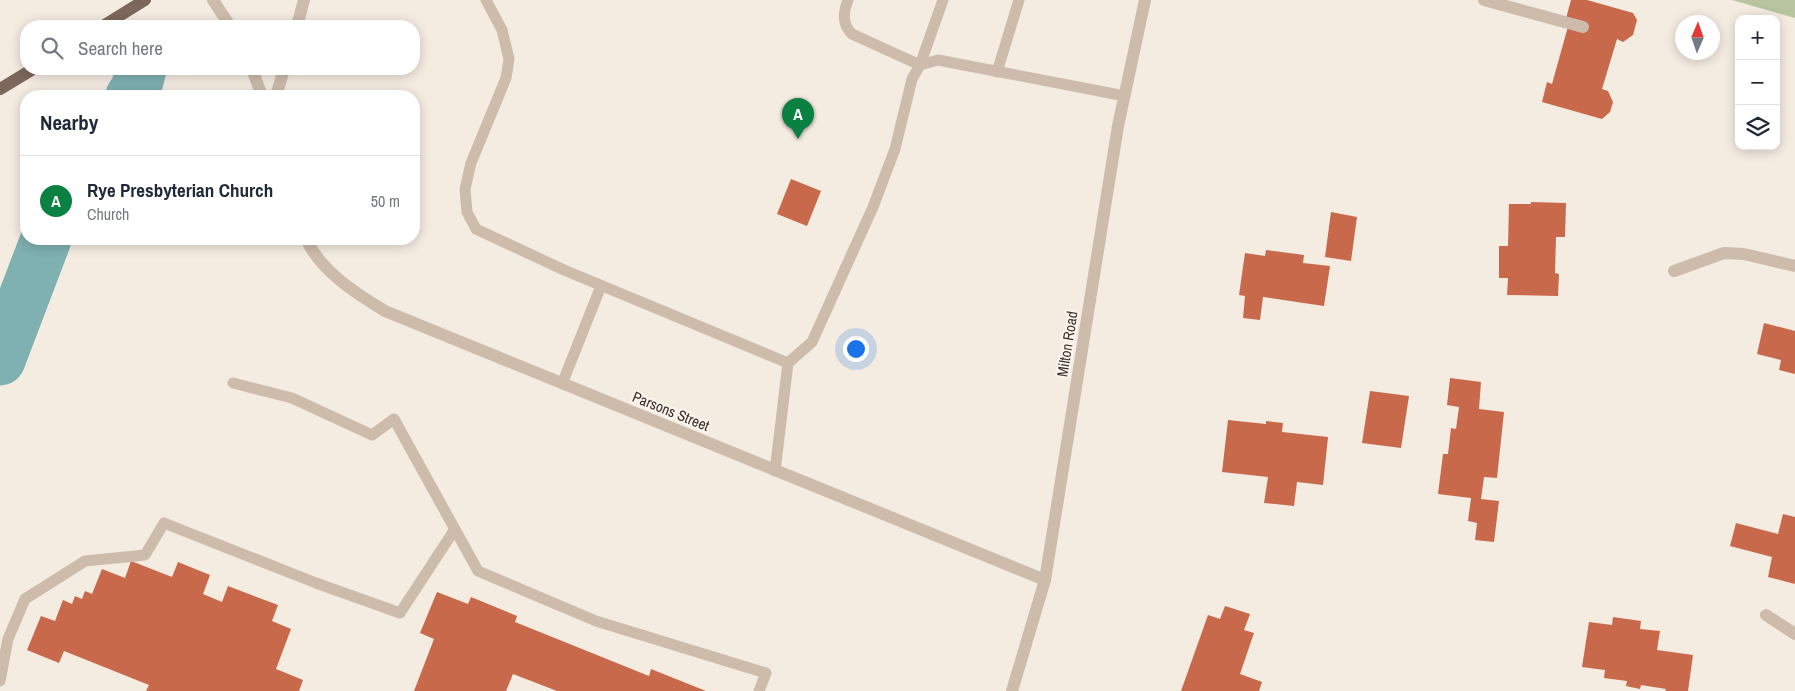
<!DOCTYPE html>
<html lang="en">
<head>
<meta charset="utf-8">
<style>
	:root { --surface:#fff; --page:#f2f2f3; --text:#1f2937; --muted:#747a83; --line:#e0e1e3; --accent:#0b8043 }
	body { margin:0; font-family:"Archivo Narrow",sans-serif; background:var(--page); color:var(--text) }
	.controls { position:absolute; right:15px; top:15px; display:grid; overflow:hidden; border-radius:10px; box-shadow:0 2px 12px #0003 }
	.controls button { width:45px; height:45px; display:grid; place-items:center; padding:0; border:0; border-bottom:1px solid var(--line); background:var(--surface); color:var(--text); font:25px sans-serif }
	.compass { position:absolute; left:1675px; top:15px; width:45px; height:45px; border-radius:50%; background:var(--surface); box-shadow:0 2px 12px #0003; rotate:2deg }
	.you { position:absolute; left:855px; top:348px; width:18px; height:18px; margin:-12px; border:4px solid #fff; border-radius:50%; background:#1a73e8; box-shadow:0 0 0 8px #1a73e833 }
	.badge { display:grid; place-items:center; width:32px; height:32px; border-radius:50%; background:var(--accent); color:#fff; font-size:16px; font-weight:700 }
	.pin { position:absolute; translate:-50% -41px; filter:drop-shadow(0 1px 2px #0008) }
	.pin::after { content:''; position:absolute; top:26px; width:18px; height:15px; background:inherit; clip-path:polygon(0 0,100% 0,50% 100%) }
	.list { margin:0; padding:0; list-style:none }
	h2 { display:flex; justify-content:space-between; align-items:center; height:65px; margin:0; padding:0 20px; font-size:21px }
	h2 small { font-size:16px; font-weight:400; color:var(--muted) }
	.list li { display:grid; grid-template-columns:32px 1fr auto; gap:15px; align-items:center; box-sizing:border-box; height:90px; padding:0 20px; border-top:1px solid var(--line) }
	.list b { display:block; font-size:19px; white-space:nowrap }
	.list p { margin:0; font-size:16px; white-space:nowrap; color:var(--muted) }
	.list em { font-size:16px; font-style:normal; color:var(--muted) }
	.icon { flex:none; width:28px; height:28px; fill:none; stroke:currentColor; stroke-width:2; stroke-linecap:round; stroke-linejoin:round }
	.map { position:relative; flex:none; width:1795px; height:691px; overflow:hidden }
	.search { position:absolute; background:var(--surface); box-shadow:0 2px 12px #0003; left:20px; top:20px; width:400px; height:55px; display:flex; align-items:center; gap:12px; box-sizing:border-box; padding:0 18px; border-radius:20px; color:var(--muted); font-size:19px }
	.panel { position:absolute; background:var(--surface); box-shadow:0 2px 12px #0003; left:20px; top:90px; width:400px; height:155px; border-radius:20px }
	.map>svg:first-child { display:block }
	.green { fill:#b8c4a0 }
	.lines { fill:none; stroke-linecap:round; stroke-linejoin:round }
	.river { stroke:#7fb0b2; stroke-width:51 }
	.building { fill:#c8694b }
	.service { stroke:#cdbbac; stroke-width:11 }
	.minor { stroke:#cdbbac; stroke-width:12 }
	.tertiary { stroke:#cdbbac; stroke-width:12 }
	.primary { stroke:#7d675c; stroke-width:12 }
	.labels { text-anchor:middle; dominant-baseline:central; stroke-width:4.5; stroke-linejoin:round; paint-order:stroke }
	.street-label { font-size:15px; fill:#3b302b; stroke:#fbf5ee }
</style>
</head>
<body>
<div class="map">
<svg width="1795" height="691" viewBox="0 0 1795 691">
	<rect width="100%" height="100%" fill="#f4ebe1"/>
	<path class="green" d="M1732 0H1795V18Z"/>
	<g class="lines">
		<g class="river">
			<path d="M131 96 136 89 141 69"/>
			<path d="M0 360 46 239"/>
		</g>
	</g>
	<g class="building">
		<path d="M1571 0H1587L1633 13 1637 20 1633 35 1623 42 1617 39 1602 89 1608 91 1613 102 1610 112 1602 119 1542 102 1547 82 1552 84 1569 23 1565 22Z"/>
		<path d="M791 179 821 191 807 226 777 214Z"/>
		<path d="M1531 202 1566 203 1565 237H1556L1555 273 1559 274 1558 296 1507 295 1508 278H1499V246H1508L1509 204H1531Z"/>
		<path d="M1331 212 1357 217 1351 261 1325 257Z"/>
		<path d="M1266 250 1304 255 1303 263 1330 266 1324 306 1263 297 1260 320 1243 318 1245 296 1239 295 1245 253 1265 256Z"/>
		<path d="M1764 323 1795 331V374L1779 370 1781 360 1757 354Z"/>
		<path d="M1450 378 1481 382 1479 409 1504 412 1497 478 1484 477 1481 499 1499 501 1494 542 1475 540 1477 523 1468 521 1471 498 1438 494 1443 454H1448L1451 428 1456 429 1459 407 1447 405Z"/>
		<path d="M1370 391 1409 396 1401 448 1362 443Z"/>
		<path d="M1228 420 1266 424V421L1283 423 1282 432 1328 437 1323 485 1297 482 1294 506 1264 503 1268 477 1222 472Z"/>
		<path d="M1783 514 1795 517V584L1768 577 1772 557 1730 546 1736 523 1778 534Z"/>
		<path d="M131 561 172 577 178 562 210 575 203 594 222 602 228 586 278 605 272 621 291 629 276 669 303 680 299 691H146L149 685 64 651 59 663 27 650 41 616 55 621 63 600 72 604 75 596 82 599 85 591 92 594 102 569 125 578Z"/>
		<path d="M437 592 468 604 471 597 517 616 515 622 649 676 651 669 706 691H557L513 674 506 691H414L434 639 420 633Z"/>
		<path d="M1225 606 1250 614 1244 630 1254 633 1240 674 1262 682 1259 691H1181L1208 615 1220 619Z"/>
		<path d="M1613 617 1641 621 1640 629 1660 631 1657 650 1693 655 1688 691H1665L1666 689 1641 685 1640 689 1626 686 1627 681 1604 678 1605 670 1582 667 1589 622 1612 625Z"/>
	</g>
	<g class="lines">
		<g class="service">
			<path d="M486 0 502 30 509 59 506 78 471 163 465 189 467 212 476 229 564 270 788 363 812 342 873 207 895 149 912 79 920 65 938 60 1125 96"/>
			<path d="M848 0C843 13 842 24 852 34L920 65 943 0"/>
			<path d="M997 72 1019 0"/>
			<path d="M233 383 292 398 372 435 394 419 478 571 596 621 766 673 759 691"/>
			<path d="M562 384 601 286"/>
			<path d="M775 471 788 363"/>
			<path d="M0 681 8 639 25 599 85 561 145 555 164 523 316 583 400 613 455 529"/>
		</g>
		<g class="minor">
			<path d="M213 0 230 26"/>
			<path d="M1484 0 1583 27"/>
			<path d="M297 26 304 0"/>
			<path d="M252 69 262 96"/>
			<path d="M276 96 284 69"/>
			<path d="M306 239C321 271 355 293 385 311L1045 580"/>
			<path d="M1674 271 1724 253 1744 254 1795 266"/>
			<path d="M1766 615 1795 634"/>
		</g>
		<path class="tertiary" d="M1012 691 1045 580 1118 126 1145 0"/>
		<g class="primary">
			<path d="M103 26 145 0"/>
			<path d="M0 89 33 69"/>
		</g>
	</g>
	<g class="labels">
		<g class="street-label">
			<text transform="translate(1067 344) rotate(-81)">Milton Road</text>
			<text transform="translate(671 411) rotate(22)">Parsons Street</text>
		</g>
	</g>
</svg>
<div class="controls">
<button>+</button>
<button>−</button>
<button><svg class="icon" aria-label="layers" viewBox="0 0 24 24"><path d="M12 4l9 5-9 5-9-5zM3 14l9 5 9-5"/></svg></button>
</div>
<svg class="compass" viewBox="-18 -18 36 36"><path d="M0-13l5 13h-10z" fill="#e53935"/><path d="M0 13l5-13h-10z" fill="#747a83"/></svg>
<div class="you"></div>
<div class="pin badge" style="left:798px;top:139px">A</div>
<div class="search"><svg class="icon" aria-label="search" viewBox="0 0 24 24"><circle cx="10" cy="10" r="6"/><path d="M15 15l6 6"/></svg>Search here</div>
<section class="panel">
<h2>Nearby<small></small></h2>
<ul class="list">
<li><span class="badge">A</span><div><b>Rye Presbyterian Church</b><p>Church</p></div><em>50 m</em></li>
</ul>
</section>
</div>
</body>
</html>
